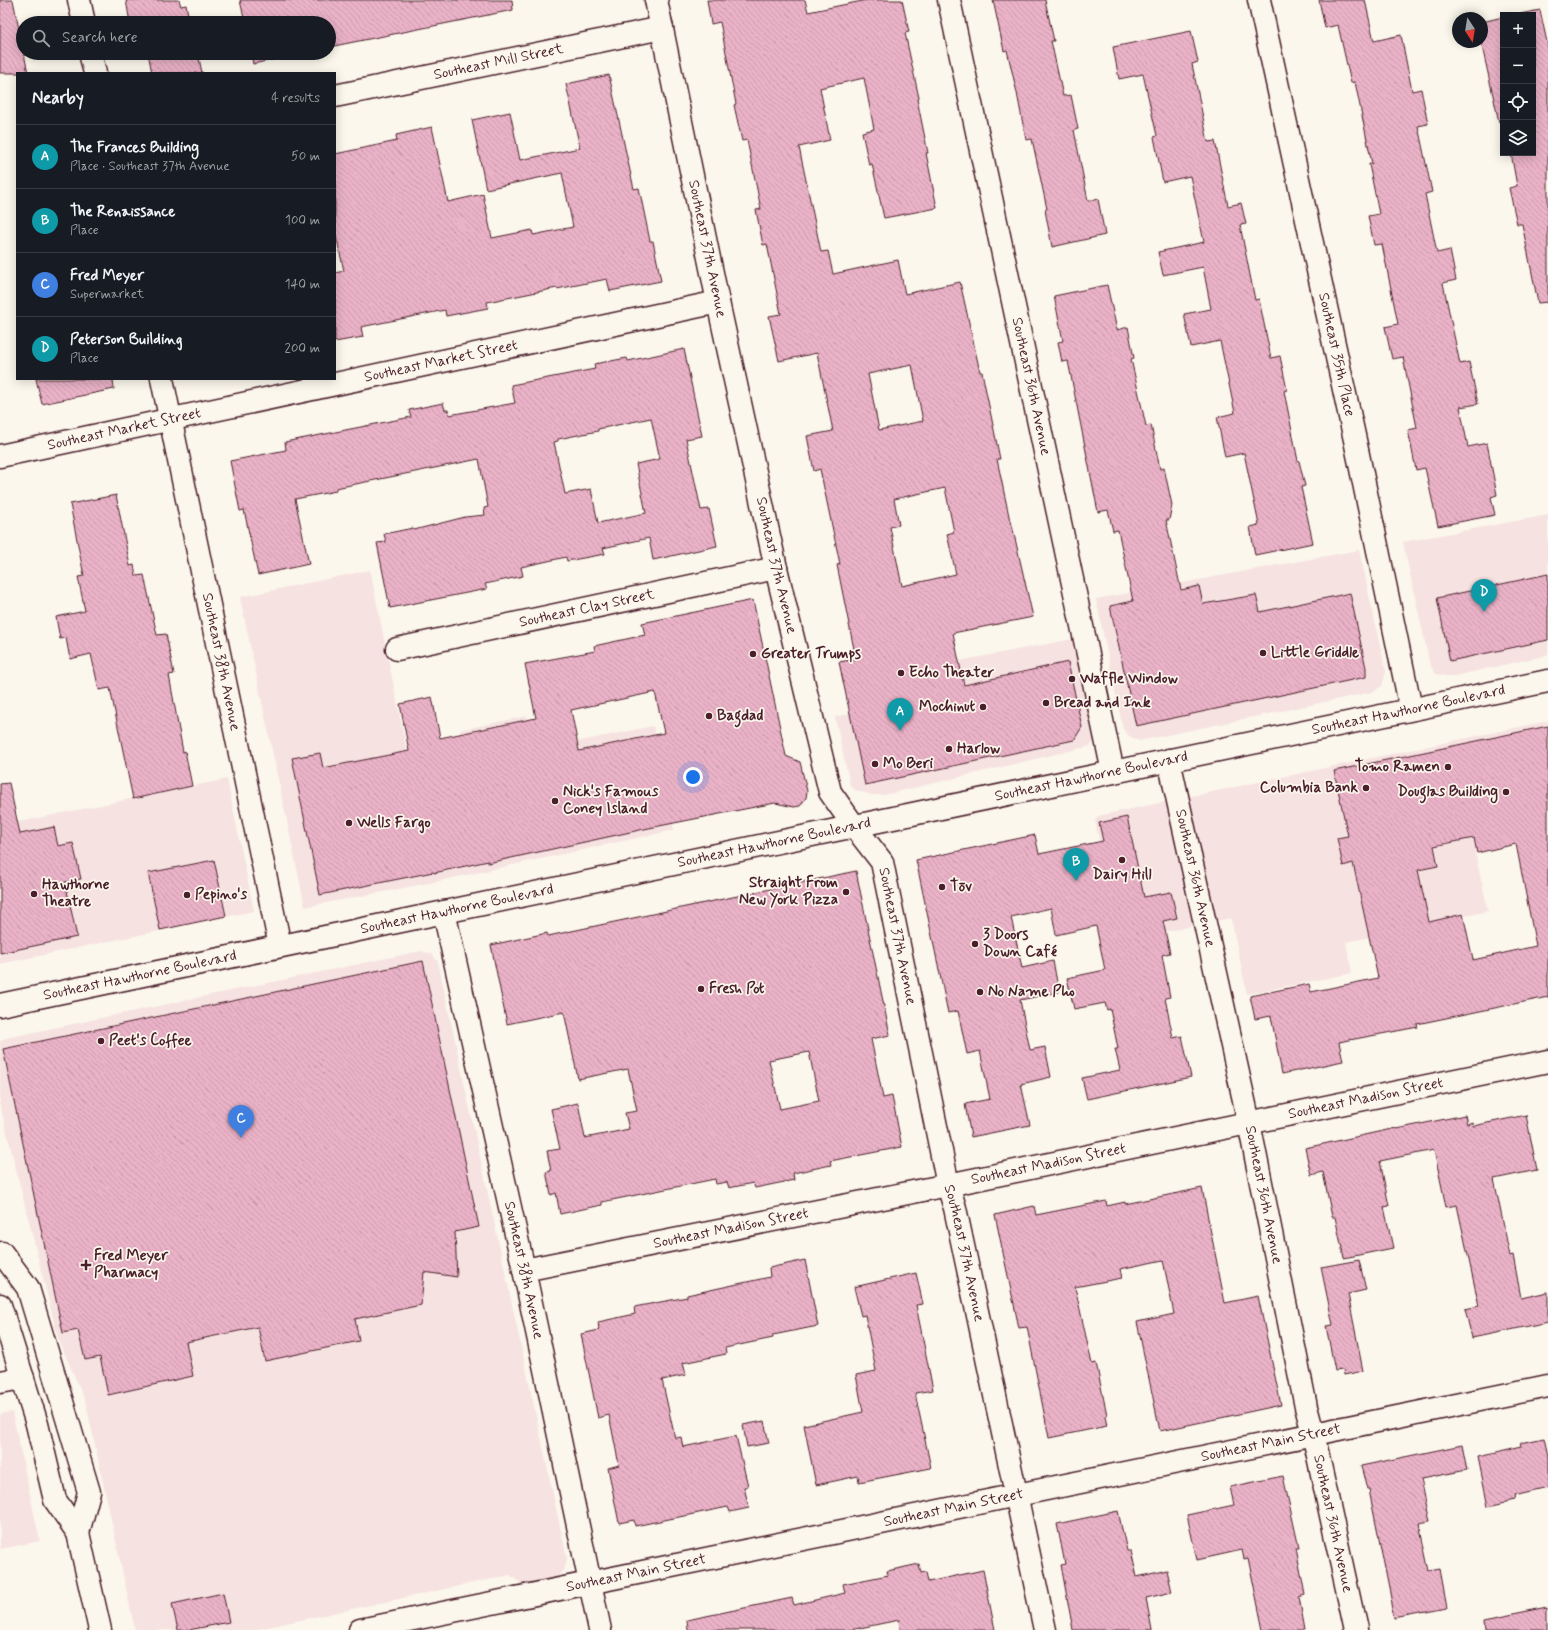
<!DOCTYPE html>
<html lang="en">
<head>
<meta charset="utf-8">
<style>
	:root { --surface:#171b24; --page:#242831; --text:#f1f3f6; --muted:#9ea1a6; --line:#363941; --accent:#1a73e8 }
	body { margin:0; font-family:Mynerve,sans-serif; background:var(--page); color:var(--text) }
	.controls { position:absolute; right:12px; top:12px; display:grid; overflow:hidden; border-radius:0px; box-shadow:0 2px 10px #0003 }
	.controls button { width:36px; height:36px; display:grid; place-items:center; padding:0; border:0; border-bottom:1px solid var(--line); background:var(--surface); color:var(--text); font:20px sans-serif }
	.compass { position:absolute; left:1452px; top:12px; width:36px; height:36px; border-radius:50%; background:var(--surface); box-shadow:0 2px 10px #0003; rotate:168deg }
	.you { position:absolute; left:693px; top:777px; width:14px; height:14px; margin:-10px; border:3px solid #fff; border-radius:50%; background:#1a73e8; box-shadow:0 0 0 6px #1a73e833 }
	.badge { display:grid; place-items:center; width:26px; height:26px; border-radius:50%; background:var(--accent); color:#fff; font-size:13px; font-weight:700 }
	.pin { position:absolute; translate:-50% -33px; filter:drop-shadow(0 1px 2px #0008) }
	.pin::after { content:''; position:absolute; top:21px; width:14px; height:12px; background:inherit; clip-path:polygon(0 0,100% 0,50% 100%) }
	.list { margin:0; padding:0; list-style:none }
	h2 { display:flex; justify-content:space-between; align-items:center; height:52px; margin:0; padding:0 16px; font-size:17px }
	h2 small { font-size:13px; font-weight:400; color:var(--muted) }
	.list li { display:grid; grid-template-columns:26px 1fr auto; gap:12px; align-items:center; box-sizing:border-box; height:64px; padding:0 16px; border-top:1px solid var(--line) }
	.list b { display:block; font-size:15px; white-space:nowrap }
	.list p { margin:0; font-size:13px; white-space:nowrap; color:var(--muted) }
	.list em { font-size:13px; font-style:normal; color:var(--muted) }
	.icon { flex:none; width:22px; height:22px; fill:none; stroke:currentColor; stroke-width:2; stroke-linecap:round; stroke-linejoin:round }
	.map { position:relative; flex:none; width:1548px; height:1630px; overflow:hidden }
	.search { position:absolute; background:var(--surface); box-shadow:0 2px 10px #0003; left:16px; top:16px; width:320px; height:44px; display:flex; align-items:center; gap:10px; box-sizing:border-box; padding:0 14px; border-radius:22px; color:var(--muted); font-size:15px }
	.panel { position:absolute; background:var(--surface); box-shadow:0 2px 10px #0003; left:16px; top:72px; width:320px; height:308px; border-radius:0px }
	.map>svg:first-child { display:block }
	.built { fill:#f6e2e1 }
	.building { fill:url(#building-back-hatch); stroke:#4a1f2b; fill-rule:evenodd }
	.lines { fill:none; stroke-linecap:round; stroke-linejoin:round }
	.street-casing { stroke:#4a1f2b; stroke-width:25 }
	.secondary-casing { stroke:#4a1f2b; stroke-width:25 }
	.primary-casing { stroke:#4a1f2b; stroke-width:25 }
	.street { stroke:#fbf7ec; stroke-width:22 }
	.secondary { stroke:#fbf7ec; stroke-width:22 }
	.primary { stroke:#fbf7ec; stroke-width:22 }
	.poi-dot { fill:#4a1f2b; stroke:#fbf7ec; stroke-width:1.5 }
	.labels { text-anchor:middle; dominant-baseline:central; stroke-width:3.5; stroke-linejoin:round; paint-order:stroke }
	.street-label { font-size:15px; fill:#4a1f2b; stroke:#fbf7ec }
	.poi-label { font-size:15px; font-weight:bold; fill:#4a1f2b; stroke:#fbf7ec; text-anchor:start }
</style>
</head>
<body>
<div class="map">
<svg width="1548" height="1630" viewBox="0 0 1548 1630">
	<defs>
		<pattern id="building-back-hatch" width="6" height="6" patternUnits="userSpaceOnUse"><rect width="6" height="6" fill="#eab2c7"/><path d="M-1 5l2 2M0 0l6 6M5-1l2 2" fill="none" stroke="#ca99ab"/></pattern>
	</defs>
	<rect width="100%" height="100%" fill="#fbf7ec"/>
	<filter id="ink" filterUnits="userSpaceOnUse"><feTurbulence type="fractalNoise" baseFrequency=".025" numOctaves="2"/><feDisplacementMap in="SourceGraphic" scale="8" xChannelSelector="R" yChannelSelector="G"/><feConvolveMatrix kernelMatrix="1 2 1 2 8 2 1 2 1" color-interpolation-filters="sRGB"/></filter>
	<g filter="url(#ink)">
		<g class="built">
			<path d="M1548 515V655L1450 677 1436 674 1430 665 1403 542Z"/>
			<path d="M1359 550 1386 672 1382 686 1372 692 1139 741 1129 736 1123 729 1096 599Z"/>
			<path d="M370 570 413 781 468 769 460 730 527 716 534 751 653 726 674 830 434 882 305 907 240 597Z"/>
			<path d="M1078 638 1096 740 1090 746 884 795H872L855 790 850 785 835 717 964 689 959 661Z"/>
			<path d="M1548 721V838L1475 853 1488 911 1346 942 1352 973 1247 994 1231 918 1121 941 1095 821 1098 816Z"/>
			<path d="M227 779 254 911 0 964V826Z"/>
			<path d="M421 951 432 954 438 962 564 1545 567 1559 564 1570 557 1577 522 1584 510 1575 254 1630H135L86 1403 58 1338 0 1105V1042L6 1038Z"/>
			<path d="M12 1412 40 1541 0 1549V1414Z"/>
		</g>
		<g class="building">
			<path d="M0 0H13L28 73H0Z"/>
			<path d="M126 0H179L181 6 186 5 190 23H130Z"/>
			<path d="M240 0H512L513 10 329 47V23H245Z"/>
			<path d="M707 0H805L808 12 867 0H902L909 32 905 33 919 98 917 99 928 153H926L937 208 884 218 872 164 869 165 862 132 874 129 864 78 820 88 830 140 799 147 821 252 828 251 833 274 898 260 905 294 960 282 980 372H982L1000 459H997L1010 521H1011L1033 617 953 633 964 685 1068 662 1082 727 1074 740 865 785 839 662 856 659 837 565 840 564 820 469 814 471 807 436 833 431 817 353 779 361 769 316 781 314 767 244 763 245 756 210 761 209 747 140 742 141 734 105 736 104 720 22 711 24ZM912 365 923 421 879 430 868 374ZM945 488 954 532 947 534 956 574 902 586 890 527 899 525 894 499Z"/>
			<path d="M993 0H1045L1054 41H1051L1063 96 1071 95 1078 129 1074 130 1088 201 1098 199 1105 235 1052 247 1045 210 1047 209 1032 139 1026 140 1017 93 1007 50 1004 51Z"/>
			<path d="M1319 0H1365L1374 41 1401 35 1412 91 1421 89 1428 124 1418 126 1432 192 1425 194 1437 253 1450 250 1456 280 1443 283 1460 364 1469 362 1478 404 1460 407 1468 447 1487 443 1497 495 1491 497 1495 515 1438 526 1425 468 1416 470 1408 430 1417 428 1403 357 1392 359 1385 327 1398 324 1382 244 1374 245 1368 216 1379 214 1369 164H1372L1355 82 1351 83 1338 25 1325 28Z"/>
			<path d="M1540 10 1548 47V302L1538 303 1522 224H1517L1509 188 1517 186 1511 153H1533V15H1515Z"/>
			<path d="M1503 17V122H1499L1481 42 1482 22Z"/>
			<path d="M1191 31 1198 62 1192 64 1208 142 1215 141 1228 206 1241 203 1246 224 1240 225 1255 300 1259 299 1271 358 1280 356 1287 390 1284 391 1298 461H1299L1305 486 1301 487 1313 543 1255 555 1250 527 1259 525 1244 453 1225 457 1217 417 1235 413 1220 341 1191 347 1184 314 1211 309 1203 267 1163 275 1158 252 1204 242 1190 176 1163 182 1154 137 1157 136 1143 74 1119 79 1113 47Z"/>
			<path d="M148 53H198L202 73H152Z"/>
			<path d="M251 53H302L253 64Z"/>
			<path d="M609 75 634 189 639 188 650 241H653L661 281 610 291 607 279 557 289V288L487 302 488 308 446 316 445 310 361 327 363 337 335 342V273L344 271 335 231V154L397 141 396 135 432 127 448 202 483 194 492 238 532 230 533 235 573 227 562 173 486 189 472 120 510 112 520 160 580 148 566 84Z"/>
			<path d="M1107 285 1117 330 1128 327 1134 358 1131 359 1146 426 1151 425 1160 469 1164 468 1172 505 1169 520H1166L1181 590 1199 586 1203 604 1256 595 1260 612 1350 593 1366 668V677L1136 726 1110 606 1133 601 1118 530 1113 531 1108 510 1098 512 1068 361 1062 362 1058 342 1063 341 1054 296Z"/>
			<path d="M684 349 702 436 686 439 701 510 709 509 717 546 653 560 649 538 603 548 605 554 567 561 566 557 521 567 523 576 485 584 487 589 390 608 377 543 386 542 384 534 413 528 414 530 465 517 485 515 484 508 488 507 479 459 336 488V491L295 499 309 564 258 575 244 510 240 511 230 461 286 450 285 442 411 417 409 410 443 403 445 410H448L449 415 515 403 511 385 595 369 594 364 627 358 628 361ZM651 418 660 459 636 464 646 513 598 523 591 489 565 494 554 442 558 441V439L598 431V429Z"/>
			<path d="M36 379H113L114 389 42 404Z"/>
			<path d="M116 495 130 566 134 565 136 576 144 575 157 635 166 634 174 674 169 675 183 752 185 751 192 786 133 799 110 688 99 690 91 654 70 659 66 638 60 639 56 617 85 611 78 577 84 576 70 504Z"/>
			<path d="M1548 574V640L1450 661 1437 598Z"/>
			<path d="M753 600 786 756 800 762 807 791 806 798 800 806 794 807 775 803 649 828 488 863V861L434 873 433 872 320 895 292 758 320 753 323 768 409 751 400 704 432 697 440 738 536 718 525 664 595 651 594 646 645 635 642 623ZM655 692 664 733 579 751 571 710Z"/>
			<path d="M1548 726V997L1417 1024 1418 1027 1339 1042 1343 1061 1282 1074 1271 1016 1255 1019 1250 996 1309 984 1311 992 1378 978 1353 863 1343 866 1337 838 1348 836 1334 771ZM1474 838 1477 853 1516 844 1536 946 1473 960 1463 914 1429 922 1418 870 1438 866 1434 846Z"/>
			<path d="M9 783 20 834 54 827 58 846 73 843 81 879 65 882 77 937 0 953V784Z"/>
			<path d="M1127 817 1144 897 1171 892 1177 918 1163 921 1170 953 1162 955 1170 997 1165 998 1173 1038 1182 1036 1191 1077 1087 1099 1082 1078 1120 1070 1115 1049H1118L1110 1009 1107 1010 1105 1003 1074 1009 1067 978 1105 970 1096 926 1056 935 1051 908 1011 917 1022 968 1053 961 1059 992 1020 1000 1030 1050 1045 1047 1051 1077 1021 1084 1030 1125 971 1137 965 1104 990 1099 980 1051 967 1054 958 1011 948 1013 916 860 1035 835 1039 854 1103 841 1099 823Z"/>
			<path d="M214 860 226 916 160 930 148 873Z"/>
			<path d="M856 871 890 1035 871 1039 883 1098 892 1096 902 1147 830 1161 831 1165 793 1173 794 1180 755 1188 753 1183 729 1188 727 1182 716 1184 715 1179 602 1202V1205L560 1214 556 1193 551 1195 546 1172 551 1171 547 1151 560 1149 551 1109 578 1103 585 1138 629 1129 625 1113 637 1111 628 1069 578 1079 564 1012 507 1024 491 945 547 933 548 936ZM809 1052 819 1101 780 1109 769 1060Z"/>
			<path d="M423 961 479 1227 455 1232 457 1277 424 1272 421 1305 355 1319 359 1341 265 1361 258 1327 186 1342 193 1376 108 1395 100 1357 85 1360 78 1330 63 1333 3 1049Z"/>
			<path d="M1465 1115 1467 1124 1472 1122 1473 1126 1526 1115 1537 1170 1494 1179 1510 1256 1513 1255 1521 1298 1548 1292V1322L1472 1338 1465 1309 1479 1306 1457 1205 1446 1207 1434 1150 1380 1161 1389 1206 1384 1207 1393 1248 1344 1258 1335 1217H1332L1323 1172 1311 1175 1305 1148 1396 1128V1129Z"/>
			<path d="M1202 1188 1225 1303 1258 1296 1281 1405 1160 1431 1137 1322 1174 1314 1163 1260 1120 1269 1122 1278 1075 1287 1092 1364 1096 1363 1107 1415 1105 1416 1107 1426 1049 1438 1027 1327 1019 1328 995 1215 1034 1206 1036 1215 1106 1201 1107 1206 1125 1202V1204Z"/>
			<path d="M805 1260 818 1326 773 1335V1338L725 1348 726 1354 683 1363 686 1375 662 1380 675 1438 681 1437 683 1447 736 1436 748 1486 744 1487 749 1508 730 1512 728 1507 635 1526 634 1520 619 1523 608 1468 619 1465 609 1415 598 1418 581 1334 599 1330 598 1322 635 1314 634 1307 687 1297V1295L770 1277 769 1268Z"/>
			<path d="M1359 1260 1366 1290 1348 1294 1363 1371 1344 1375 1343 1370 1335 1371 1326 1326 1333 1325 1321 1267Z"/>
			<path d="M916 1273 923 1304 916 1305 933 1390 915 1393 931 1468 859 1482 858 1476 816 1485 804 1425 863 1412 856 1375 876 1371 865 1315 861 1316 854 1287Z"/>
			<path d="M764 1421 769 1443 747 1447 743 1425Z"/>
			<path d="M1544 1438 1548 1456V1488L1514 1496 1515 1500 1488 1506 1478 1457 1522 1447 1521 1443Z"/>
			<path d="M1462 1445 1467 1470 1421 1479 1430 1522 1419 1524 1429 1572 1440 1570 1447 1608 1395 1618 1369 1490H1367L1361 1466Z"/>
			<path d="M1283 1476 1299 1548H1296L1305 1595 1299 1597 1305 1630H1263L1248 1558 1244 1559 1242 1550 1197 1560 1187 1515 1234 1505 1230 1487Z"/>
			<path d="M1118 1511 1127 1551H1131L1137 1577 1167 1570 1172 1592 1146 1598 1152 1630H1073L1061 1565 1065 1564 1057 1524Z"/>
			<path d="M919 1564 921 1573 926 1572 928 1582 983 1570 995 1630H900L899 1620 850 1630H688L687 1620 792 1598 794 1605 845 1593 843 1584 888 1575 887 1571Z"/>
			<path d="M223 1593 229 1622 189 1630H178L172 1604Z"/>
			<path d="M1548 1607V1630H1484L1483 1620Z"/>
		</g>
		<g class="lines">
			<g class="street-casing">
				<g id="street">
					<path d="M79 0 84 23"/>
					<path id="s1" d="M656 0 718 302 776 568 830 792 854 826 882 862 948 1185 955 1208 1045 1630"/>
					<path id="s2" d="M949 0 1113 772"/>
					<path id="s3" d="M1259 0 1355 440 1411 709"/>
					<path d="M90 53 95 73"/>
					<path id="s4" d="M335 96 662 28"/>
					<path id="s5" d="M162 379 280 946"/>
					<path id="s6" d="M0 456 718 302"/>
					<path id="s7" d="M397 649 776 568"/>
					<path id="s8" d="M1169 760 1249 1123 1306 1407 1313 1433 1356 1630"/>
					<path id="s9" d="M444 912 524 1270 600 1630"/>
					<path id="s10" d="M524 1270 948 1185 1548 1061"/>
					<path d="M0 1382 23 1378"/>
					<path id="s11" d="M360 1630 1548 1386"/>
				</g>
			</g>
			<g class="secondary-casing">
				<g id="secondary">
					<path id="s12" d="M0 1005 1548 681"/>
				</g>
			</g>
			<g class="primary-casing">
				<g id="primary">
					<path d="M2 1253 28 1288 89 1492 78 1533"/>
					<path d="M0 1305 37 1424 55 1500 78 1533 100 1630"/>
				</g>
			</g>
			<use href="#street" class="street"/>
			<use href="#secondary" class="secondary"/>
			<use href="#primary" class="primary"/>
		</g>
	</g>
	<g class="poi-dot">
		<circle cx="1263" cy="653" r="4"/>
		<circle cx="753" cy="654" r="4"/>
		<circle cx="901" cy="673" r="4"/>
		<circle cx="1072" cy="679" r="4"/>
		<circle cx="1046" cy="703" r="4"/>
		<circle cx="983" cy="707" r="4"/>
		<circle cx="709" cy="716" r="4"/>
		<circle cx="949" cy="749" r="4"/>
		<circle cx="875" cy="764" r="4"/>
		<circle cx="1448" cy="767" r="4"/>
		<circle cx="1366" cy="788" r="4"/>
		<circle cx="1506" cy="792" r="4"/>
		<circle cx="555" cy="801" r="4"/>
		<circle cx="349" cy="823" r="4"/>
		<circle cx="1122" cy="860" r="4"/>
		<circle cx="942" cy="887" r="4"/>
		<circle cx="846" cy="892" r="4"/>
		<circle cx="34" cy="894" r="4"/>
		<circle cx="187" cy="895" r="4"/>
		<circle cx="975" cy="944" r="4"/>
		<circle cx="701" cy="989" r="4"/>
		<circle cx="980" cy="992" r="4"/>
		<circle cx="101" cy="1041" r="4"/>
		<path d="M84 1259h4v4h4v4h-4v4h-4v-4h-4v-4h4z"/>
	</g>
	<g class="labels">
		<g class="street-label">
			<text stroke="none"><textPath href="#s4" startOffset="167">Southeast Mill Street</textPath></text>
			<text stroke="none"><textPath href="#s1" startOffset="254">Southeast 37th Avenue</textPath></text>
			<text stroke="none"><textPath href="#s3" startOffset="363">Southeast 35th Place</textPath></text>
			<text stroke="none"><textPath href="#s6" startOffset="451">Southeast Market Street</textPath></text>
			<text stroke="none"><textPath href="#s2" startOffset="395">Southeast 36th Avenue</textPath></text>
			<text stroke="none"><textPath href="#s6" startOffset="127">Southeast Market Street</textPath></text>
			<text stroke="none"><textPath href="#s1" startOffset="578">Southeast 37th Avenue</textPath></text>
			<text stroke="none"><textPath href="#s7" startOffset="194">Southeast Clay Street</textPath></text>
			<text stroke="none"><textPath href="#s5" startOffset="289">Southeast 38th Avenue</textPath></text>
			<text stroke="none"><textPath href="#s12" startOffset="1439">Southeast Hawthorne Boulevard</textPath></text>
			<text stroke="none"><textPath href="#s12" startOffset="1115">Southeast Hawthorne Boulevard</textPath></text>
			<text stroke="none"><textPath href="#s12" startOffset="791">Southeast Hawthorne Boulevard</textPath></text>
			<text stroke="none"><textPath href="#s8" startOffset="121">Southeast 36th Avenue</textPath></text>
			<text stroke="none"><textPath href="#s12" startOffset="467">Southeast Hawthorne Boulevard</textPath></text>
			<text stroke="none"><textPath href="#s1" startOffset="974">Southeast 37th Avenue</textPath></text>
			<text stroke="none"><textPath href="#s12" startOffset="143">Southeast Hawthorne Boulevard</textPath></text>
			<text stroke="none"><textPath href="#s10" startOffset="859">Southeast Madison Street</textPath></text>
			<text stroke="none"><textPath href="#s10" startOffset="535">Southeast Madison Street</textPath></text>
			<text stroke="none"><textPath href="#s8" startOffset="445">Southeast 36th Avenue</textPath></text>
			<text stroke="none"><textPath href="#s10" startOffset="211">Southeast Madison Street</textPath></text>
			<text stroke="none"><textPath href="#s1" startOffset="1298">Southeast 37th Avenue</textPath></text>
			<text stroke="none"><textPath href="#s9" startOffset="367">Southeast 38th Avenue</textPath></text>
			<text stroke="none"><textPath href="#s11" startOffset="930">Southeast Main Street</textPath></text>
			<text stroke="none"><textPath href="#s11" startOffset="606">Southeast Main Street</textPath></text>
			<text stroke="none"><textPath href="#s8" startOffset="781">Southeast 36th Avenue</textPath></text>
			<text stroke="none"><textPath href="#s11" startOffset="282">Southeast Main Street</textPath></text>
		</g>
		<g class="poi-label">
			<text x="1271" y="653">Little Griddle</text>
			<text x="761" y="654">Greater Trumps</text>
			<text x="909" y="673">Echo Theater</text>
			<text x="1080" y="679">Waffle Window</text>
			<text x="1054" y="703">Bread and Ink</text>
			<text x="975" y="707" text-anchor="end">Mochinut</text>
			<text x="717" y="716">Bagdad</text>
			<text x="957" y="749">Harlow</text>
			<text x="883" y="764">Mo Beri</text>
			<text x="1440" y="767" text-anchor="end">Tomo Ramen</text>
			<text x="1358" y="788" text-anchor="end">Columbia Bank</text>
			<text x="563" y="792">Nick's Famous<tspan x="563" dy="17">Coney Island</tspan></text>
			<text x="1498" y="792" text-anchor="end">Douglas Building</text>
			<text x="357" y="823">Wells Fargo</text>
			<text x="1122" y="875" text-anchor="middle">Dairy Hill</text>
			<text x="838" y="883" text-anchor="end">Straight From<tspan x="838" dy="17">New York Pizza</tspan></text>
			<text x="42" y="885">Hawthorne<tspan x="42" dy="17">Theatre</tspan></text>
			<text x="950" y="887">Tōv</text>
			<text x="195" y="895">Pepino's</text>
			<text x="983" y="935">3 Doors<tspan x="983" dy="17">Down Café</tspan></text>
			<text x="709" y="989">Fresh Pot</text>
			<text x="988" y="992">No Name Pho</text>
			<text x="109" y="1041">Peet's Coffee</text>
			<text x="94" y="1256">Fred Meyer<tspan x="94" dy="17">Pharmacy</tspan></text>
		</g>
	</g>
</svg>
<div class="controls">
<button>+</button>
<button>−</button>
<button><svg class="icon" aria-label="locate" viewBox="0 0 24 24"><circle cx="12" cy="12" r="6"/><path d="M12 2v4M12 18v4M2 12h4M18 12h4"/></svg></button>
<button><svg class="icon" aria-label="layers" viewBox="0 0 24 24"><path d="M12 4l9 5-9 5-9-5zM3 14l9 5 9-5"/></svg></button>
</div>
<svg class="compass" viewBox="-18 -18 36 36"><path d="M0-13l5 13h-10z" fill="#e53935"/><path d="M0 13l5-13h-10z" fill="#9ea1a6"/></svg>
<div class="you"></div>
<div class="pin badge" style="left:900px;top:731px;background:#0f9aa8">A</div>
<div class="pin badge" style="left:1076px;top:881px;background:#0f9aa8">B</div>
<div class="pin badge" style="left:241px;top:1138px;background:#3f7fe0">C</div>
<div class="pin badge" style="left:1484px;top:612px;background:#0f9aa8">D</div>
<div class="search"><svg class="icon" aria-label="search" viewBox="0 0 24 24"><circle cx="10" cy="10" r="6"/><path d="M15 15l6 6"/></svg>Search here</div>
<section class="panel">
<h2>Nearby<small>4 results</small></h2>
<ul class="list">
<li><span class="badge" style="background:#0f9aa8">A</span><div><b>The Frances Building</b><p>Place · Southeast 37th Avenue</p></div><em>50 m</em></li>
<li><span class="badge" style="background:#0f9aa8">B</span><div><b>The Renaissance</b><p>Place</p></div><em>100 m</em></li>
<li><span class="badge" style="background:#3f7fe0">C</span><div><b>Fred Meyer</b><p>Supermarket</p></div><em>140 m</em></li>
<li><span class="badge" style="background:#0f9aa8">D</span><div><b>Peterson Building</b><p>Place</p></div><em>200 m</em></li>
</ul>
</section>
</div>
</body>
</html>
